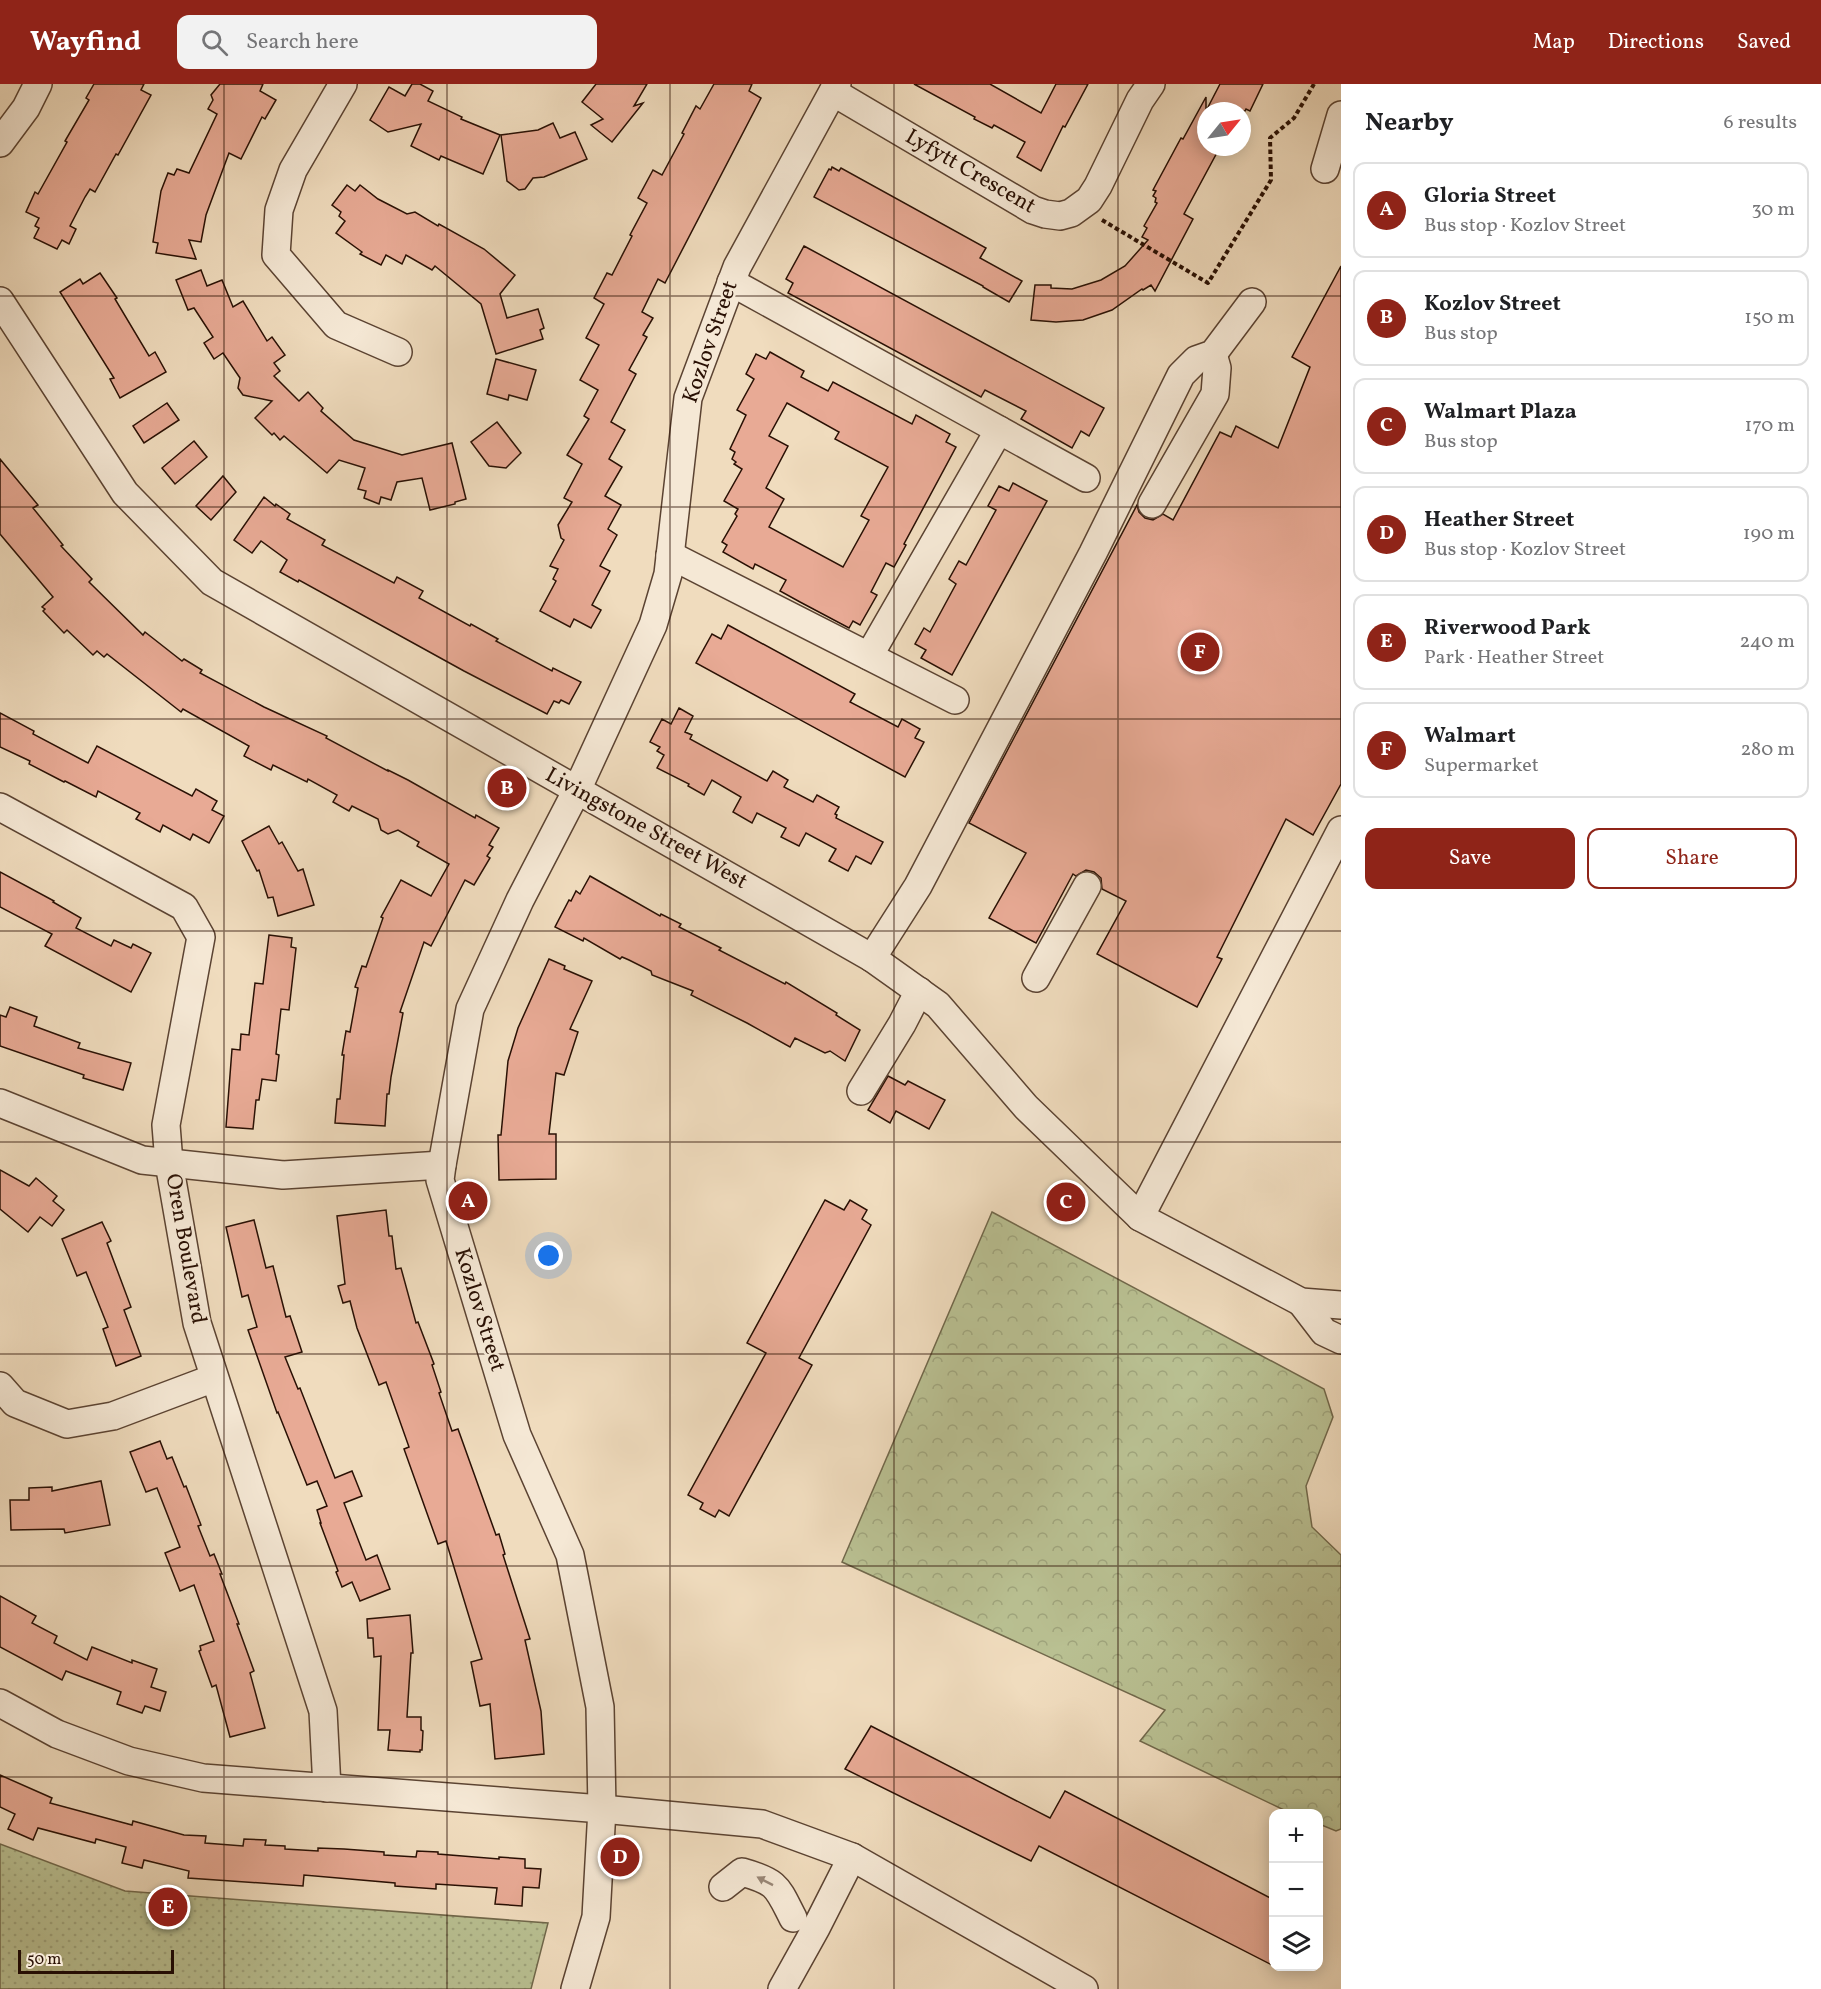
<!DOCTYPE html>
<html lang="en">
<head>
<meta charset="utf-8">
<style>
	:root { --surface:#fff; --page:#f2f2f2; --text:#202124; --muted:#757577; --line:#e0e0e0; --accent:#8f2418 }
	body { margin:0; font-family:Vollkorn,serif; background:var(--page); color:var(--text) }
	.controls { position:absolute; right:18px; bottom:18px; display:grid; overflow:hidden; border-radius:12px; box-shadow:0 3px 15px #0003 }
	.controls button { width:54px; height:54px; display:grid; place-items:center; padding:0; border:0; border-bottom:2px solid var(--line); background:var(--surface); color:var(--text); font:30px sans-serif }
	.compass { position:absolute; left:1197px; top:18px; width:54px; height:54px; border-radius:50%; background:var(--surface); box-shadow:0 3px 15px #0003; rotate:60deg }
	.scale { position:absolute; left:18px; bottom:15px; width:156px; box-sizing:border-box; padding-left:6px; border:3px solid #291004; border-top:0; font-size:16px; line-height:21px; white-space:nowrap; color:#291004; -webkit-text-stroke:4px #f5e8d5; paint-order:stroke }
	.you { position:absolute; left:549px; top:1172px; width:21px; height:21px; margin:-15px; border:4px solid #fff; border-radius:50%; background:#1a73e8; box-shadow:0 0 0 9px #1a73e833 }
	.badge { display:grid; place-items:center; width:39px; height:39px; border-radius:50%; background:var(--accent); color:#fff; font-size:20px; font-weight:700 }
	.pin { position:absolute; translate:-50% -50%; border:3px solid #fff; box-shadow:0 2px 6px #0006 }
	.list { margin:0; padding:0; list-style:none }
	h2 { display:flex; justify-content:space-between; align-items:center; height:78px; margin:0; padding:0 24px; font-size:26px }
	h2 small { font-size:20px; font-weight:400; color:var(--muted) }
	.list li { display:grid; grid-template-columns:39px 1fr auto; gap:18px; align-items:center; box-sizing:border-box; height:96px; margin:0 12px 12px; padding:0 12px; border:2px solid var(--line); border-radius:12px }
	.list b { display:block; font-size:22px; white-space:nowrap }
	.list p { margin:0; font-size:20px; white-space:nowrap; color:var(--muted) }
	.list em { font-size:20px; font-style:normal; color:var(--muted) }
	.actions { display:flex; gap:12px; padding:18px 24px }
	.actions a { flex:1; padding:14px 0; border:2px solid var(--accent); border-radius:12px; text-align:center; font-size:21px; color:var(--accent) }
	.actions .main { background:var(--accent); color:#fff }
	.icon { flex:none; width:33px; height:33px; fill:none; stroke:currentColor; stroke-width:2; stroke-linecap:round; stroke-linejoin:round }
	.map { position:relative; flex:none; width:1341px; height:1905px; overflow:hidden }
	header { display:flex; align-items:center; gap:36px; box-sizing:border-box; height:84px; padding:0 30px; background:var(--accent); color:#fff }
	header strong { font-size:28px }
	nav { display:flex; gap:33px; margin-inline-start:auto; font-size:21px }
	.search { width:420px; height:54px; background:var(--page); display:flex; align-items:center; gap:15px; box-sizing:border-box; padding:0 21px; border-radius:12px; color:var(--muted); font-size:22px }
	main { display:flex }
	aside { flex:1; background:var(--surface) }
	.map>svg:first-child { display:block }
	.forest { fill:url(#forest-crowns); stroke:#71684b; stroke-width:1.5 }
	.park { fill:url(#park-dots); stroke:#71684b; stroke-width:1.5 }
	.building { fill:#e8aa95; stroke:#291004; stroke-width:1.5; fill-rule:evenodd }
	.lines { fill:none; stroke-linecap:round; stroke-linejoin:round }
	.minor-casing { stroke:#5b4332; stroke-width:30 }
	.path { stroke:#291004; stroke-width:4; stroke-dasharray:4.5 3; stroke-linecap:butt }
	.minor { stroke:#f5e8d5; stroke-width:27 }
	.oneway { fill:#998777 }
	.grid { fill:none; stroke:#291004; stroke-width:1.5; stroke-opacity:0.55 }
	.labels { text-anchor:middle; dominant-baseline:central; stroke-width:5; stroke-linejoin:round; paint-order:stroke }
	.street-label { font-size:22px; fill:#291004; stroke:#f5e8d5 }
</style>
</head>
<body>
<header>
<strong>Wayfind</strong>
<div class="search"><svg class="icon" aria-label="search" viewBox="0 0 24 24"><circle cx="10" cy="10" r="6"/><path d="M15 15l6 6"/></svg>Search here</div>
<nav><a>Map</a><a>Directions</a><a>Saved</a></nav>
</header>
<main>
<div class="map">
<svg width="1341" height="1905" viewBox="0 0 1341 1905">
	<defs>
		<pattern id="forest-crowns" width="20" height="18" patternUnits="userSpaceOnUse" patternTransform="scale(1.5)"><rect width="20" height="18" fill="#b9c092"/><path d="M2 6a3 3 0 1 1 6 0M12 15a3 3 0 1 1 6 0" fill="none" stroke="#9fa47c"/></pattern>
		<pattern id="park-dots" width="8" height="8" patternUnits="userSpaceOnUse" patternTransform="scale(1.5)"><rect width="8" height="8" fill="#b9c092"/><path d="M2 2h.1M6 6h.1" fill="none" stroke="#9fa47c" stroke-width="1.8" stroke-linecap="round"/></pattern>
	</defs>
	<rect width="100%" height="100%" fill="#f0dcbe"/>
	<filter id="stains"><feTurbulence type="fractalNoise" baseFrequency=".00333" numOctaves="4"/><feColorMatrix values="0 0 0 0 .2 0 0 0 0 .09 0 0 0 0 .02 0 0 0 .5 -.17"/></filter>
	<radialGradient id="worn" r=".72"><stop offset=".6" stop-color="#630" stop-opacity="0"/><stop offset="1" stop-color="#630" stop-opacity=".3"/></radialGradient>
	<path class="forest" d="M992 1128 1324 1305 1333 1333 1306 1402 1312 1443 1341 1471V1745L1336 1747 1319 1740 1318 1730 1292 1729 1284 1726 1140 1657 1165 1626 842 1478Z"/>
	<path class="park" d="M0 1760 125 1807 548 1839 531 1905H0Z"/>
	<g class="building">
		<path d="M94 0H144L141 6 151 11 118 71 116 70 95 108 90 105 85 113 70 142 76 145 69 160 62 156 57 165 34 154 39 144 35 142 39 134 26 128 35 108 38 110 67 58 65 57 89 16 86 14Z"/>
		<path d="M220 0H263L260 7 276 16 265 35 262 33 241 75 229 69 206 131 201 158 189 156 196 175 156 169 158 159 153 158 161 107 168 89 174 91 177 85 189 89 217 30 208 25 213 16 211 11Z"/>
		<path d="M412 0H420L433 7 428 17 462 33 461 35 500 51 483 90 441 72 439 76 411 62 421 40 388 48 370 36 389 3 405 12Z"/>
		<path d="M596 0H647L634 22 643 19 612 58 591 41 603 35 582 18Z"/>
		<path d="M714 0H752L749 7 761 14 665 199 658 195 642 228 653 234 643 251 647 253 629 286 636 290 611 338 625 346 609 375 622 383 605 412 621 421 608 445 617 451 600 482 610 487 592 521 601 526 591 544 574 535 570 543 540 527 556 497 553 495 558 485 550 482 564 456 561 454 558 441 572 418 564 414 582 380 567 371 589 335 584 332 598 306 580 296 599 261 586 254 604 220 594 214 607 189 612 191 632 152 630 151 647 119 638 114 653 86 662 91 684 50 682 49 696 22 700 25Z"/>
		<path d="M914 0H990L1041 29 1056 0H1088L1065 43 1063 42 1041 87 1017 73 1025 58 994 41 992 44 974 35 975 33Z"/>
		<path d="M1220 0H1263L1250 27 1246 25 1245 27H1206V63H1220L1184 130 1193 135 1155 207 1151 201 1143 206 1142 205 1112 226 1083 236 1056 238 1031 236 1035 201H1051V204L1072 205 1101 196 1125 182 1148 156 1142 153 1147 144 1144 142 1157 119 1155 118 1156 114 1153 112 1156 107 1153 106 1181 54 1183 55 1206 13V27Z"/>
		<path d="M553 39 560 54 575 48 587 75 544 93 533 94 525 105 519 106 507 97 501 51 538 46Z"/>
		<path d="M832 83 839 87 841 84 986 164 980 174 1022 197 1009 218 983 203V202L814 113 829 85 831 86Z"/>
		<path d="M347 101 355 107 360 101 378 115 407 130 415 128 438 142 439 140 484 165 515 191 500 210 507 234 538 225 544 244 540 246 543 255 496 270 481 220 435 182 432 186 406 171 402 180 386 171 381 181 360 170 362 168 336 149 345 137 339 132 341 128 332 121Z"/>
		<path d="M804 162 1104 324 1089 352 1081 347 1072 364 1021 335 1026 327 985 306 981 313 788 209 793 199 786 195Z"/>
		<path d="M1341 182V700L1313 751 1286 735 1217 873 1222 875 1197 923 1097 870 1126 817 1102 805 1101 794 1094 788 1086 786 1076 792 1073 790 1036 859 989 834 1026 769 969 739 1137 421 1139 428 1145 434 1153 436 1163 430 1173 436 1220 348 1231 353 1236 342 1278 364 1310 283 1292 273Z"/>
		<path d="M201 186 207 202 222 196 233 223 243 217 267 257 272 253 285 271 274 279 280 287 274 292 299 317 308 308 323 324 321 327 354 356 402 371 452 359 466 415 455 418V420L430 426 422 394 397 398 391 416 381 413 379 420 364 414 366 407 358 405 365 384 339 376 327 389 284 352 280 356 274 349 272 351 255 334 272 317 243 311 238 304 240 294 223 269 214 275 204 259 213 253 194 224 188 226 176 196Z"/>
		<path d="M100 189 117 214 115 215 149 272 155 268 166 288 120 314 110 295 114 294 60 208 80 195 83 200Z"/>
		<path d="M770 268 804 287 801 293 828 307 833 298 912 340 916 331 950 350 946 358 956 363 904 460 906 461 894 483 886 479 871 508 877 511 860 541 853 537 849 544 800 518 780 507 786 496 755 480 753 485 723 468 727 461 722 458 737 432 735 430 738 425 724 417 742 385 734 380 736 378 732 375 735 368 730 365 746 331 737 326 754 295 746 290 756 270 766 275ZM787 319 839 348 835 355 888 383 861 432 869 436 843 483 769 443 784 415 766 404 788 362 769 352Z"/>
		<path d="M496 275 536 286 527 316 509 311 508 316 487 310Z"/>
		<path d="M167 319 179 336 144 359 133 342Z"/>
		<path d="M497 338 521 369 506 384 489 382 471 358Z"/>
		<path d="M194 357 207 373 175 400 162 384Z"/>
		<path d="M0 375 38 421 33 424 63 461 61 462 92 495 89 498 143 551 145 548 182 577 184 575 202 586 200 589 264 623 327 652 326 654 388 687V686L408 696 475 734 476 731 499 744 489 761 493 763 487 772 490 774 474 801 465 796 431 862 424 858 400 928 403 929 391 993 389 1010H387L385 1042 335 1039 337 1015H340L344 971H342L346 947 350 948 358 904 355 903 362 882 366 883 383 834 381 833 401 796 431 812 449 780 417 762 419 758 398 746 388 750 381 746 378 735 352 722 349 727 333 718 337 711 308 695 307 698 273 681 271 686 244 672 249 662 183 625 181 628 107 570 104 573 97 567 93 571 67 546 64 549 43 527 45 525 42 523 53 513 0 450Z"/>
		<path d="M223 392 236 408 211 436 196 422Z"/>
		<path d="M1013 399 1047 417 952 591 921 574 926 566 915 560 924 544 930 548 956 500 949 495 959 477 966 481 996 426 988 422 999 402 1009 407Z"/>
		<path d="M264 413 275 422 276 420 290 430 287 435 325 456 322 461 394 499 397 493 423 507 419 514 470 542 471 540 498 555 496 557 552 587 553 584 581 598 569 620 561 616 559 619 554 617 547 630 464 587 299 496 298 498 280 488 287 476 261 457 252 469 234 456Z"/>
		<path d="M728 541 855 610 850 618 898 643 902 635 920 645 915 654 924 658 905 693 696 579 712 550 721 555Z"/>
		<path d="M679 624 693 632 685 648 692 651 690 655 767 697 773 687 788 696 784 703 813 718 817 711 839 723 835 730 837 731 836 734 883 758 871 780 856 772 848 787 829 777 836 765 806 749 799 762 781 753 786 744 757 729 752 739 733 728 741 713 712 696 704 711 688 702 689 700 657 684 664 671 657 667 660 663 650 658 662 635 671 640Z"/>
		<path d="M0 629 34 647 33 650 88 679 97 662 192 712 196 705 217 717 212 726 224 732 209 759 193 750 190 756 163 741 160 748 136 735 140 729 98 707 96 713 65 697 64 698 29 680 30 677 0 663Z"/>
		<path d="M269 742 279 760 282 758 298 787 303 785 314 821 278 832 273 813 268 814 259 786 257 787 242 757Z"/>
		<path d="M0 788 54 817 53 818 81 834 76 844 111 862 114 856 131 864 133 860 151 869 131 908 45 862 52 850 0 823Z"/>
		<path d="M590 792 660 832 661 830 681 840 679 843 721 864 719 866 785 900 786 898 837 929 836 931 860 946 845 977 830 967 825 969 795 954 790 963 747 939 691 911 693 907 652 891 651 887 629 876 622 873 620 875 584 854 583 857 555 843 569 816 571 817 576 807 580 810Z"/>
		<path d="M269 851 292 854 291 863 296 864 289 926 281 925 276 970 279 971 276 997 262 995 259 1016H256L253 1045 226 1043 232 965 240 966 241 950 249 951 255 899 263 900Z"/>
		<path d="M549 875 565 882 564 885 592 897 570 945 578 948 564 991 556 989 549 1050H556V1095L499 1096 498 1051H501L508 977 518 944Z"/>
		<path d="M10 923 37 933 34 942 80 959 78 964 131 979 123 1006 83 994 84 991 0 962V931L6 933Z"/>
		<path d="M888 992 905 1001 908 997 945 1016 929 1045 896 1027 890 1039 868 1026Z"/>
		<path d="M0 1086 29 1102 36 1094 57 1112 53 1117 64 1126 52 1142 40 1133 28 1148 0 1125Z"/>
		<path d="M825 1116 844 1126 850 1116 867 1126 862 1135 871 1141 799 1274 812 1281 729 1432 719 1426 715 1433 700 1425 703 1419 688 1411 766 1269 747 1259Z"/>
		<path d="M386 1126 389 1152H392L396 1185 401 1184 416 1239 418 1238 434 1280 432 1281 441 1308 439 1309 452 1347 458 1345 496 1451 499 1450 505 1470 503 1471 530 1555 525 1556 541 1627 544 1670 495 1675 490 1620 480 1622 471 1578 482 1575 446 1457 438 1460 404 1365 409 1363 386 1298 379 1301 357 1244 350 1217 343 1219 338 1202 345 1200 337 1132Z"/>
		<path d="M254 1136 266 1184 273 1182 286 1233 290 1232 302 1268 285 1273 298 1305 300 1304 335 1394 352 1387 362 1412 344 1419 366 1476 377 1471 390 1505 360 1517 352 1498 342 1503 336 1488 338 1487 320 1439H321L317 1426 327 1422 317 1397 307 1401 278 1328 277 1329 248 1246 257 1243 248 1211 242 1213 226 1143Z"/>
		<path d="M102 1138 111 1157 107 1159 131 1223 124 1226 141 1272 116 1282 103 1245 108 1243 86 1188 77 1192 62 1155Z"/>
		<path d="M160 1357 167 1375 172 1373 184 1403 186 1402 201 1441 198 1442 210 1472 214 1470 222 1490H220L239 1540H237L254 1587 250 1589 265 1644 230 1653 216 1601 212 1603 199 1567 201 1566 200 1562 214 1557 194 1501 180 1507 165 1469 180 1463 157 1404 146 1408 130 1368Z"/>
		<path d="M101 1397 110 1441 65 1449 64 1445 11 1446 10 1416H29V1404L52 1403V1407Z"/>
		<path d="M0 1512 36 1532 32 1539 57 1552 54 1559 87 1576 92 1563 132 1579V1576L157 1585 151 1603 166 1608 160 1627 145 1622 142 1629 117 1620 121 1608 66 1587 62 1596 0 1563Z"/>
		<path d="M410 1531 413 1569H411L407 1633H421V1646L423 1647 422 1666H420V1668L388 1666 390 1646H378L381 1572 374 1573 373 1554H368L367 1535Z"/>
		<path d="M871 1642 1050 1734 1065 1707 1274 1816V1882L1039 1762 1031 1777 845 1685Z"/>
		<path d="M0 1691 52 1714 50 1719 132 1741 133 1737 184 1751 206 1752 205 1759 243 1762 244 1755 266 1756 265 1761 285 1762V1765L318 1767V1764L344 1765 384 1768V1771L416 1773 417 1767 438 1768V1770L499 1775V1773L525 1775V1784L541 1785 539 1804 523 1803 522 1822 495 1820 497 1804 436 1800V1805L395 1802V1799L304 1791 303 1802 188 1794 189 1787 144 1776 142 1784 122 1779 126 1763 96 1755 95 1759 38 1744 33 1756 8 1745 15 1730 0 1723Z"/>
	</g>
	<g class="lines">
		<g class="minor-casing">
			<g id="minor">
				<path d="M343 0 293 86 279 126 276 171 336 241 398 268"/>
				<path d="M833 8 1033 126 1045 130 1060 132 1071 129 1089 116 1098 102 1140 16 1151 0"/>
				<path d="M0 59 26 24 38 0"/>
				<path d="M1325 85 1341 31"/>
				<path d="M731 198 1086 394"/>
				<path d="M0 217 125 409 212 498 872 874 938 921 1026 1023 1140 1133 1301 1218 1341 1221"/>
				<path d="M1152 420 1215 310 1217 284 1213 270"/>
				<path d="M670 471 955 616"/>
				<path d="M869 572 999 346"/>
				<path d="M0 723 184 823 201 853 166 1041 169 1079 197 1239 323 1627 327 1704"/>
				<path d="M872 874 918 802 1093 469 1181 291 1196 276 1213 270 1252 218"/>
				<path d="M1036 894 1087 802"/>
				<path d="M861 1007 902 940 919 907"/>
				<path d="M0 1019 142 1076 283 1091 442 1081"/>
				<path d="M1140 1133 1341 746"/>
				<path d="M1301 1218 1324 1248 1341 1256"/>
				<path d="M0 1302 15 1319 67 1340 113 1332 214 1294"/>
				<path d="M0 1619 57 1650 129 1677 203 1694 602 1725 762 1740 852 1773 1084 1905"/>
				<path d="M723 1803 742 1788C778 1798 777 1803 793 1834"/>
				<path d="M575 1905 596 1833 602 1725 600 1623 570 1471 517 1351 440 1096 442 1081 470 925 520 816 577 706 653 541 668 490 688 314 737 183 837 0"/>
				<path d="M782 1905 816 1844 852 1773"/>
			</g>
		</g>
		<path class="path" d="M1102 136 1208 199 1271 96 1270 54 1294 34 1314 0"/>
		<use href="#minor" class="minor"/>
	</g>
	<defs><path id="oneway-solid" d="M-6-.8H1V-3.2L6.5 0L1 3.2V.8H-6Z" transform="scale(1.5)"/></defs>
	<use class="oneway" href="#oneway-solid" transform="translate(765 1797) rotate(-153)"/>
	<path class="grid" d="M224 0V1905M447 0V1905M670 0V1905M894 0V1905M1118 0V1905M0 212H1341M0 423H1341M0 635H1341M0 847H1341M0 1058H1341M0 1270H1341M0 1482H1341M0 1693H1341"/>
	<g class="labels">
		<g class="street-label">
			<text transform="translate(970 88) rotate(30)">Lyfytt Crescent</text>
			<text transform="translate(711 258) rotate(-71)">Kozlov Street</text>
			<text transform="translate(646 745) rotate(29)">Livingstone Street West</text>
			<text transform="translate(185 1165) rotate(80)">Oren Boulevard</text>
			<text transform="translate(479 1226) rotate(73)">Kozlov Street</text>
		</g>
	</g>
	<rect width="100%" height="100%" filter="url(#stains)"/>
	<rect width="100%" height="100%" fill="url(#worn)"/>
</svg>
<div class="controls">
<button>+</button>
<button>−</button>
<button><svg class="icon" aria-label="layers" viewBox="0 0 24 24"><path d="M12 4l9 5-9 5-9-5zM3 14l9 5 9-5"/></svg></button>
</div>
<svg class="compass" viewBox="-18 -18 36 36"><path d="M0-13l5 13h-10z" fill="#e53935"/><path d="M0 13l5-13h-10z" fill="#757577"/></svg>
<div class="scale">50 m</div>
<div class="you"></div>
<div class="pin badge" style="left:468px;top:1117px">A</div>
<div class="pin badge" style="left:507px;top:704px">B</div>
<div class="pin badge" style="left:1066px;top:1118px">C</div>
<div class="pin badge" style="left:620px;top:1773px">D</div>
<div class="pin badge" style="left:168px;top:1823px">E</div>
<div class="pin badge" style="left:1200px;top:568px">F</div>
</div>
<aside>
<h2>Nearby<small>6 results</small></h2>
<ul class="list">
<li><span class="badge">A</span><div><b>Gloria Street</b><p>Bus stop · Kozlov Street</p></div><em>30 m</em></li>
<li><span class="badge">B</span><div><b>Kozlov Street</b><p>Bus stop</p></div><em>150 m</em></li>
<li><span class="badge">C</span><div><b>Walmart Plaza</b><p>Bus stop</p></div><em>170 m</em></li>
<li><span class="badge">D</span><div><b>Heather Street</b><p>Bus stop · Kozlov Street</p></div><em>190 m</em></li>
<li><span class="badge">E</span><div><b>Riverwood Park</b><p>Park · Heather Street</p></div><em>240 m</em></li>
<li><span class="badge">F</span><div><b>Walmart</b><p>Supermarket</p></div><em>280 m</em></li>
</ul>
<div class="actions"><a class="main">Save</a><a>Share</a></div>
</aside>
</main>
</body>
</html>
